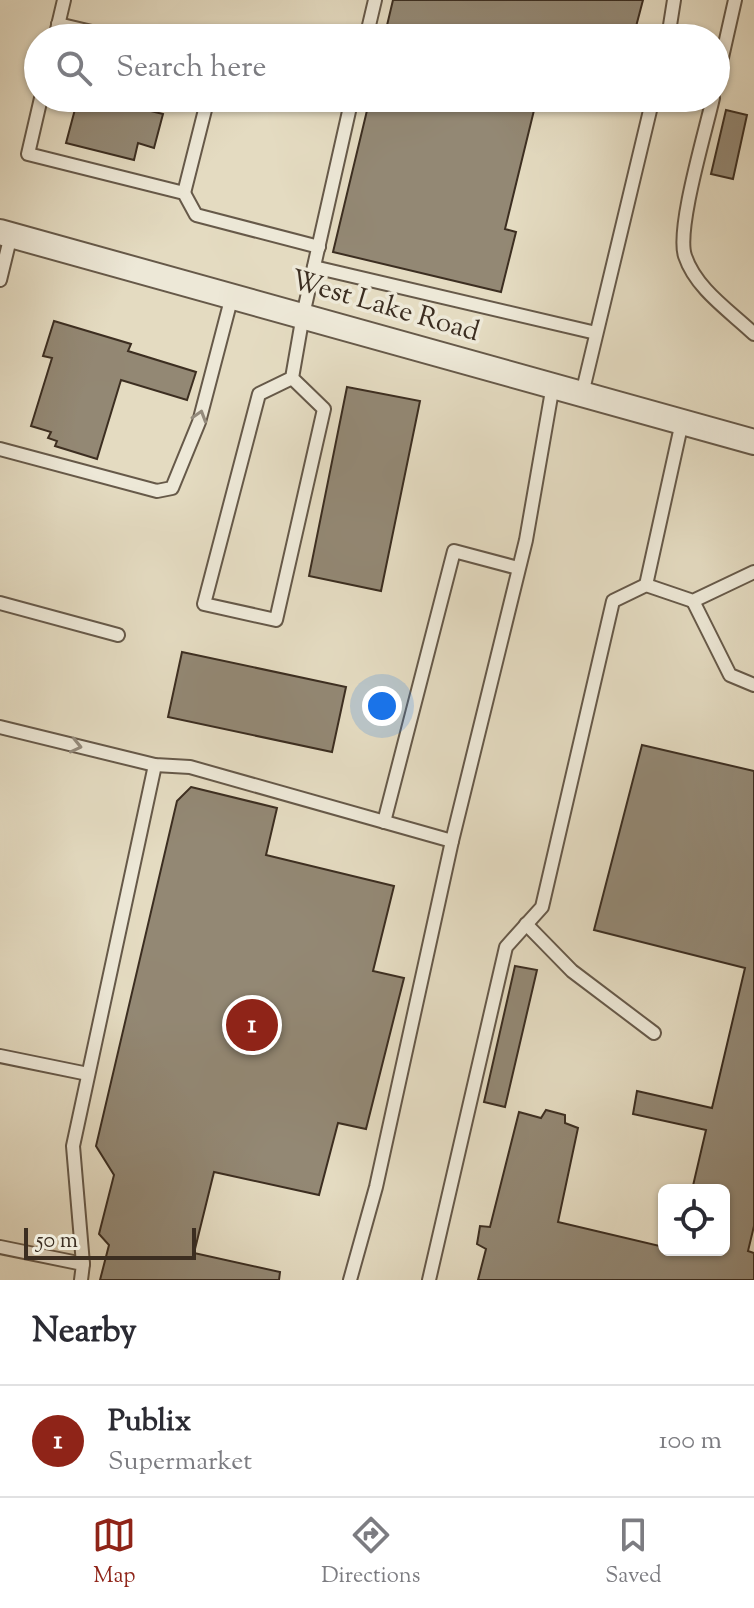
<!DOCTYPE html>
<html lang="en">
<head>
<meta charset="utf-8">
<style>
	:root { --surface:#fff; --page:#f7f7f7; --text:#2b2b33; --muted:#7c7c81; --line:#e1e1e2; --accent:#8f2418 }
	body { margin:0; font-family:"Sorts Mill Goudy",serif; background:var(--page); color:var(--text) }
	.controls { position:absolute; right:24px; bottom:24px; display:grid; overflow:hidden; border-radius:12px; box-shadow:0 2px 6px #0004 }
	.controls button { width:72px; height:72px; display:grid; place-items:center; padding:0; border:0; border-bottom:2px solid var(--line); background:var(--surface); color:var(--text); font:40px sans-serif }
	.scale { position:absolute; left:24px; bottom:20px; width:172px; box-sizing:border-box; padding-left:8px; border:4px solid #3c2e21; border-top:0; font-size:22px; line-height:28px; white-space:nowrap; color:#3c2e21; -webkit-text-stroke:6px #ede8d7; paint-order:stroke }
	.you { position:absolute; left:382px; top:706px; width:28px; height:28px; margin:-20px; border:6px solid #fff; border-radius:50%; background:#1a73e8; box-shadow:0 0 0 12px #1a73e833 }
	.badge { display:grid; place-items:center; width:52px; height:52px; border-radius:50%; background:var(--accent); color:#fff; font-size:26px; font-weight:700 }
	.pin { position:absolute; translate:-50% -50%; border:4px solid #fff; box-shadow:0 2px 8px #0006 }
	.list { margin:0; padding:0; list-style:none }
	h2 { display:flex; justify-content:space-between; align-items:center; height:104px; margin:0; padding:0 32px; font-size:34px }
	h2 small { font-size:26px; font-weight:400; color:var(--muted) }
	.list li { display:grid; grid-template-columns:52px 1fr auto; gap:24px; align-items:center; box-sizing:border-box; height:112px; padding:0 32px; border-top:2px solid var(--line) }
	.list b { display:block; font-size:30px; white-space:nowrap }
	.list p { margin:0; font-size:26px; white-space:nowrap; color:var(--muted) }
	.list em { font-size:26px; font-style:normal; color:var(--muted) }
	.icon { flex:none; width:44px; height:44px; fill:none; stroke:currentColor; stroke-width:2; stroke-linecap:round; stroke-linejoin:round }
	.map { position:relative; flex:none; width:754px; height:1280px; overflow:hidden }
	.search { position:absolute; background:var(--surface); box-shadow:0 2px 6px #0004; left:24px; right:24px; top:24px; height:88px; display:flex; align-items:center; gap:20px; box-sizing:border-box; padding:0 28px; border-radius:44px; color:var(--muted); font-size:30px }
	.sheet { height:216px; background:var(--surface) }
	nav { display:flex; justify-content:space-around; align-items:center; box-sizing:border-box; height:112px; border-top:2px solid var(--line); background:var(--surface); font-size:22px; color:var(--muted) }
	nav a { display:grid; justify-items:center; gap:4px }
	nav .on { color:var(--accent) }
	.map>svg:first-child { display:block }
	.building { fill:#938874; stroke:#3c2e21; stroke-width:2 }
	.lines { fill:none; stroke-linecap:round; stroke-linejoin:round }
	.lane-casing { stroke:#665949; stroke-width:16 }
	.street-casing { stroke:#665949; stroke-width:28 }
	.lane { stroke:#ede8d7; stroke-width:12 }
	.street { stroke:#ede8d7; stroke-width:24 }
	.oneway { stroke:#948b7c }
	.labels { text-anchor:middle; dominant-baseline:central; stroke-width:7; stroke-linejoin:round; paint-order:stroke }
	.street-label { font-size:28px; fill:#3c2e21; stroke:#ede8d7 }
</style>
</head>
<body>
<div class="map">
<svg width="754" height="1280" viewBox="0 0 754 1280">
	<rect width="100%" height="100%" fill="#e4dbc1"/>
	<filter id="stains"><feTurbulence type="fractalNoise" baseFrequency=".0025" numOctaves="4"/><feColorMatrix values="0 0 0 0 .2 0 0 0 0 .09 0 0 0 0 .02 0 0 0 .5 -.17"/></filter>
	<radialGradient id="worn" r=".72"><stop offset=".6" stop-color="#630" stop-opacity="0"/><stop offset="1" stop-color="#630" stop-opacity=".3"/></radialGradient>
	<g class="building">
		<path d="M393 0H643L633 38H384Z"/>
		<path d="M78 98H98L163 114 154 148 138 143 134 160 66 143Z"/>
		<path d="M370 98H537L505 229 516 232 501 292 333 252Z"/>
		<path d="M726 110 747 115 733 179 711 174Z"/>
		<path d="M54 321 131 344 128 351 196 372 187 400 121 380 97 459 55 446 57 441 48 438 51 432 31 426 52 358 43 356Z"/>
		<path d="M347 387 420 401 381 591 309 576Z"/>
		<path d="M182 652 346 687 332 752 168 717Z"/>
		<path d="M642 745 754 771V1226L748 1251 754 1253V1280H478L486 1249 477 1244 480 1226 490 1227 519 1112 541 1118 546 1110 565 1115V1123L578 1128 558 1222 664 1247V1250H724V1190H692L706 1130 633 1114 637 1091 712 1108 745 968 594 930Z"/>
		<path d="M191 787 277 808 266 855 394 886 373 971 404 978 366 1129 338 1123 319 1195 214 1172 194 1253 280 1272 279 1280H100L109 1245 99 1234 114 1175 96 1146 177 801Z"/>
		<path d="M515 966 537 970 505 1107 484 1102Z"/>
	</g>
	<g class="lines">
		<g class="lane-casing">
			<g id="lane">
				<path d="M58 24 117 38"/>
				<path d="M55 38 64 0"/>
				<path d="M366 38 375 0"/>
				<path d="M668 38 674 0"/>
				<path d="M716 84 735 0"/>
				<path d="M41 98 28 154 184 193 196 215 319 247"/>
				<path d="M713 98C706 130 676 229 685 256 696 289 730 311 754 334"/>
				<path d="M184 193 208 98"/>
				<path d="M314 267 596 333"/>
				<path d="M0 280 11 235"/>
				<path d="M292 378 324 409 276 620 204 604 259 394 292 378 303 315 352 98"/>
				<path d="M582 394 653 98"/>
				<path d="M0 449 157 491 172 488 199 422 232 296"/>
				<path d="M646 585 682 422"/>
				<path d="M693 601 730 675 754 685"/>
				<path d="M0 603 118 635"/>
				<path d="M0 727 155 765 190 767 452 841"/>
				<path d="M384 822 454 551 518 568"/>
				<path d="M526 924 572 971 654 1033"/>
				<path d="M0 1056 88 1074"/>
				<path d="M0 1247 83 1264 81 1280"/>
				<path d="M83 1264 73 1146 155 765"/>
				<path d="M350 1280 376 1187 452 841 526 540 553 385"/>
				<path d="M429 1280 506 947 542 907 613 601 646 585 693 601 754 572"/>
			</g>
		</g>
		<g class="street-casing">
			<path id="street" d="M0 232 754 442"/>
		</g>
		<use href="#lane" class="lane"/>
		<use href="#street" class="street"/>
	</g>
	<defs><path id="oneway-chevron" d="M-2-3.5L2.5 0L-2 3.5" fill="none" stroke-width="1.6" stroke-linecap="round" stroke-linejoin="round" transform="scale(2)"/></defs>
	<g class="oneway">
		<use href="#oneway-chevron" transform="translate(200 416) rotate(-73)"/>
		<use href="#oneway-chevron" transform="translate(76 746) rotate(13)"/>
	</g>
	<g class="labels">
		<g class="street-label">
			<text transform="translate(385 307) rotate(16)">West Lake Road</text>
		</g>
	</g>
	<rect width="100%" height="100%" filter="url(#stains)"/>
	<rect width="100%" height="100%" fill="url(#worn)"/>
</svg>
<div class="controls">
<button><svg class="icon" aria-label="locate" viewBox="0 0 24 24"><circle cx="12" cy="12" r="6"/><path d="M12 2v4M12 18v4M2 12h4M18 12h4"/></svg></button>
</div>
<div class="scale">50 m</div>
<div class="you"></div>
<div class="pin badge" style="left:252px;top:1025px">1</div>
<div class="search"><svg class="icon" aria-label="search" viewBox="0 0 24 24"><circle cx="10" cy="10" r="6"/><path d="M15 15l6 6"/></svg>Search here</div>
</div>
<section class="sheet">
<h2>Nearby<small></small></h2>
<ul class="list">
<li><span class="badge">1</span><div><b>Publix</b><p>Supermarket</p></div><em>100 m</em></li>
</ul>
</section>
<nav>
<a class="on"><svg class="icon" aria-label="map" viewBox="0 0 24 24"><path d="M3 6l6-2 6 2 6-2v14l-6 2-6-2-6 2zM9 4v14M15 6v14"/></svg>Map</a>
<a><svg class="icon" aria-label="directions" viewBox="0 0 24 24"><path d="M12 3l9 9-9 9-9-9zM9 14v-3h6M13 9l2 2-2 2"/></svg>Directions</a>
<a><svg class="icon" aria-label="saved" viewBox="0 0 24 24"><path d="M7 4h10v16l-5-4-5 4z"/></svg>Saved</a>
</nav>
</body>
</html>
